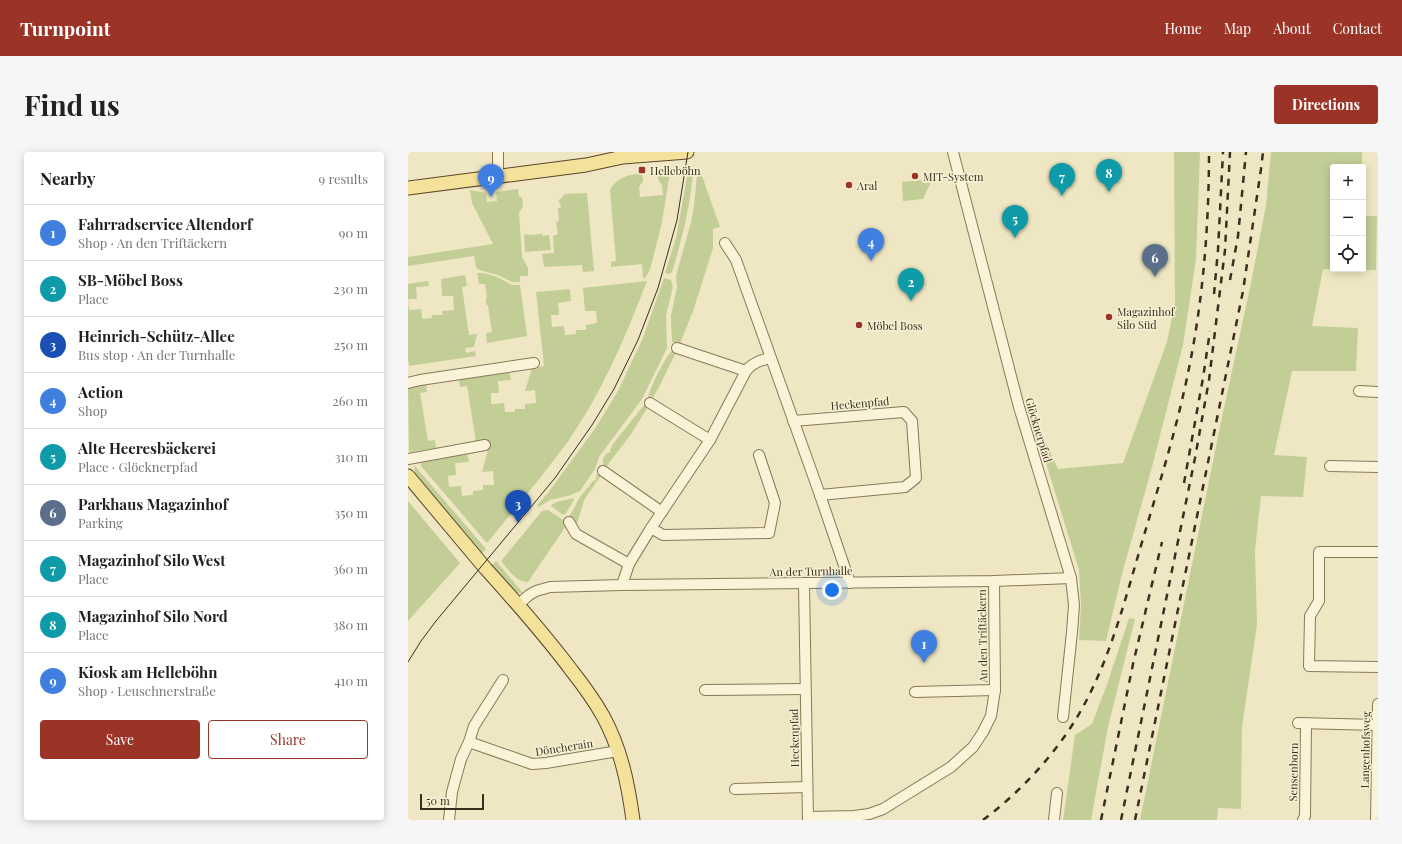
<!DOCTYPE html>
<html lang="en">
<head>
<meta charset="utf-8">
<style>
	:root { --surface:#fff; --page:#f6f6f6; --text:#222; --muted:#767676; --line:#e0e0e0; --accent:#9b3327 }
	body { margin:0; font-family:"Playfair Display",serif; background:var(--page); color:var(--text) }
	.controls { position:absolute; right:12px; top:12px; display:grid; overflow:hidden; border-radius:4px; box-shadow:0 2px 10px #0003 }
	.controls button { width:36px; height:36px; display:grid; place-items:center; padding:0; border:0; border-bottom:1px solid var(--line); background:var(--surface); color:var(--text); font:20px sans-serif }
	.scale { position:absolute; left:12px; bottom:10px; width:64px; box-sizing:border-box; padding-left:4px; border:2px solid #3a2e1e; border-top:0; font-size:11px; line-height:14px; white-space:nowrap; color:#3a2e1e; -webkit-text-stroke:3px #f7f0d3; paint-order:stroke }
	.you { position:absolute; left:424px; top:438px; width:14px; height:14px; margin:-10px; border:3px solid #fff; border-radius:50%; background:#1a73e8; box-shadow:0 0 0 6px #1a73e833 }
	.badge { display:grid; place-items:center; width:26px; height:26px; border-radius:50%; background:var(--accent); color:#fff; font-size:13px; font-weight:700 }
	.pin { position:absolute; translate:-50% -33px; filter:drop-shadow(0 1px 2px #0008) }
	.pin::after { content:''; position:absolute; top:21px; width:14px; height:12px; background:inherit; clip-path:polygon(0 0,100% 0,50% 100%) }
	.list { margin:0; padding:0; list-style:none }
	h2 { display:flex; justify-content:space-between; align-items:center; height:52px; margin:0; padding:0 16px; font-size:17px }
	h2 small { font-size:13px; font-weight:400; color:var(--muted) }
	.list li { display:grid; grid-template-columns:26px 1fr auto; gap:12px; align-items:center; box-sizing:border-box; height:56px; padding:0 16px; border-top:1px solid var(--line) }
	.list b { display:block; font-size:15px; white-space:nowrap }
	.list p { margin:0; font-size:13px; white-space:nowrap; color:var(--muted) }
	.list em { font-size:13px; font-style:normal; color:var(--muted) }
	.actions { display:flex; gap:8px; padding:12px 16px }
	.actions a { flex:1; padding:9px 0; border:1px solid var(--accent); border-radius:4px; text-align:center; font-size:14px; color:var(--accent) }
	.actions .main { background:var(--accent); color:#fff }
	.icon { flex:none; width:22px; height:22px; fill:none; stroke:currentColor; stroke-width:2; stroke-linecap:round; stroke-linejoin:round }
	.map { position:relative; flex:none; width:970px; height:668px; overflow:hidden; border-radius:4px }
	header { display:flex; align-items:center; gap:24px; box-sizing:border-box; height:56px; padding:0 20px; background:var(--accent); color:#fff }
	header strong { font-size:19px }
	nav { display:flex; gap:22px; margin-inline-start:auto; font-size:14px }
	.intro { display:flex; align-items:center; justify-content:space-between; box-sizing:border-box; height:96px; padding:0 24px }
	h1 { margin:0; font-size:28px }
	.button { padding:10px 18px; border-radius:4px; background:var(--accent); color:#fff; font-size:14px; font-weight:700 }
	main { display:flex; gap:24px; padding:0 24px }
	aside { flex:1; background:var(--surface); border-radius:4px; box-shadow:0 2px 10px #0003 }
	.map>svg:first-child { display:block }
	.green { fill:#c2ce96 }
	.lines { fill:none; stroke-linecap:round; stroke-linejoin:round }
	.minor-casing { stroke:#8a7859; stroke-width:12 }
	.major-casing { stroke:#58462d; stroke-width:15 }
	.minor { stroke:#faf3d7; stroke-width:10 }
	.major { stroke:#f4e19a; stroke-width:13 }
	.tram { stroke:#3a2e1e; stroke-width:1 }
	.rail { stroke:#3a2e1e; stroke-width:2.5; stroke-dasharray:7 7; stroke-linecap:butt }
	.poi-dot { fill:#9b3327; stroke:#f7f0d3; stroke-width:1.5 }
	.labels { text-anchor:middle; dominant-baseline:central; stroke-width:3; stroke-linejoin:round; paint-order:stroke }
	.poi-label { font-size:11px; fill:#3a2e1e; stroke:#f7f0d3; text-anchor:start }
	.street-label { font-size:11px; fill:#3a2e1e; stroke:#f7f0d3 }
</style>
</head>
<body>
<header>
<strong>Turnpoint</strong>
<nav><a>Home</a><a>Map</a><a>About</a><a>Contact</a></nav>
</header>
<div class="intro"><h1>Find us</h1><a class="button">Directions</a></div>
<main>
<aside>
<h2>Nearby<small>9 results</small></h2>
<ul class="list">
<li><span class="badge" style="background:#3f7fe0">1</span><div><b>Fahrradservice Altendorf</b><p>Shop · An den Triftäckern</p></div><em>90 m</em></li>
<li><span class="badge" style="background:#0f9aa8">2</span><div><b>SB-Möbel Boss</b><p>Place</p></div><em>230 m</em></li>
<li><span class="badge" style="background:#1a4fb4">3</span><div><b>Heinrich-Schütz-Allee</b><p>Bus stop · An der Turnhalle</p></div><em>250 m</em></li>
<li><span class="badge" style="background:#3f7fe0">4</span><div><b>Action</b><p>Shop</p></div><em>260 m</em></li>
<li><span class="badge" style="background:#0f9aa8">5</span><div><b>Alte Heeresbäckerei</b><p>Place · Glöcknerpfad</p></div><em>310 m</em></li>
<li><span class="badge" style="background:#5c6f8a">6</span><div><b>Parkhaus Magazinhof</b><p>Parking</p></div><em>350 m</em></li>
<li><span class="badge" style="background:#0f9aa8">7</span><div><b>Magazinhof Silo West</b><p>Place</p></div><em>360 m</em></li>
<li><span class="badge" style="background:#0f9aa8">8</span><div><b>Magazinhof Silo Nord</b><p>Place</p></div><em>380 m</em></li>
<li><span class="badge" style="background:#3f7fe0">9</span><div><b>Kiosk am Helleböhn</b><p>Shop · Leuschnerstraße</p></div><em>410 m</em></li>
</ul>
<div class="actions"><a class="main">Save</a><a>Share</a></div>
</aside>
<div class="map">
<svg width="970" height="668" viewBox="0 0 970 668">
	<rect width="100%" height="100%" fill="#efe7c3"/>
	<g class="green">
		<path d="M766 0H792L788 107 775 193 744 315 714 422 698 489 671 488 673 453 671 418 619 249 650 317 715 311 759 190 767 151Z"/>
		<path d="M863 0H954V15H925V117H955V64H969L968 118 915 117 904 174 950 176 948 219H884L866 303 899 305 895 345 853 344 847 398 849 473 834 575 833 657 810 656 809 668H732L813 270 843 131 858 53Z"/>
		<path d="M262 20 254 70 242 118 237 126H235L234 112 203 115V110L208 109 202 38C209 25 220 23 234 21L235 29 231 35 232 45 255 43 254 33 250 27V21Z"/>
		<path d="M280 20 285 21C282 55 274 87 264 120L262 122 257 121 268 86Z"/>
		<path d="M290 20 293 21 312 75 305 77V96L285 159 271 194 264 190 263 164 269 135 268 124 283 70 286 55 289 22Z"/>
		<path d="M515 28 516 31 523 30 515 47 495 49 494 30Z"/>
		<path d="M110 37 111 45H114L115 54 111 61 114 105 120 116V124H112V130H104L90 123 71 118 68 115 66 104 0 114V105L85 92 64 51 62 38 78 41 79 50 89 49 88 40Z"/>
		<path d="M179 41 186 119 175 120 174 113 136 115 134 102 146 101 145 84 150 82 148 70 151 69 150 56H153L152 51 150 50 157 42Z"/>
		<path d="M116 82 121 83 134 82 135 84 141 83 143 98 117 100Z"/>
		<path d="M69 121H76L89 125 104 133H112L119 184 79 191 78 181 84 180 80 154 78 152V147L79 145 77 132H71Z"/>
		<path d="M57 123 59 134 54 135 61 183 69 182 66 195 57 196 58 201 67 199 68 204 1 214 0 207V132L20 129 21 134 8 135 9 147H0L1 158 13 157 14 167 24 166V163H35L34 159 46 158 45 144H34L33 127Z"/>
		<path d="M256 126 263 128 265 135 258 163 259 196 234 247 191 305 187 317 172 339 163 343 142 348 131 355 129 353 140 341 188 275 210 239 235 186Z"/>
		<path d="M239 129C217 186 193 243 158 292 133 326 106 358 80 390H78L13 314V311L15 309 59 301 61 310 47 311 48 323 40 324 41 335 53 334 54 344 65 343V339L75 338V333H86L85 319 74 320 80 298 79 289 68 290 59 234 52 235 51 227 101 219 103 228 90 229 91 241H83V252L96 251 97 260H107V257H117V252L128 251 127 238 117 239 124 216 136 214 128 140 162 137 163 149 150 151 151 163H143L144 175 156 174 157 183 168 182V178H178V173L189 171 188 159H177L175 136Z"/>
		<path d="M265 198H269L251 235 243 249 240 246C241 237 258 203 265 198Z"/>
		<path d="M18 232 19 240 12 241 20 289 27 288 28 296 1 300 0 236Z"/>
		<path d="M236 253H241L223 282 198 315H195V306L199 301 203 300 202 298 205 292Z"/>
		<path d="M6 313 78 397 74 401 7 322Z"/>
		<path d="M189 322H194L176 348 169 372 162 368 161 365 172 345 186 328 187 329Z"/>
		<path d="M165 346 166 348 158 361 155 363 143 354V353L149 350Z"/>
		<path d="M0 349 52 411 0 469Z"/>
		<path d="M140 358 160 371 120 430C108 430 100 417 93 409L134 359Z"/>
		<path d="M88 409 115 441H109L84 413Z"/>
		<path d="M721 466 727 467 700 575 683 668H655L667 583 684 572 698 535Z"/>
	</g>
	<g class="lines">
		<g class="minor-casing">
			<g id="minor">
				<path d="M90 0V25"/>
				<path d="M545 0 611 255 663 426 666 453 664 480 655 565"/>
				<path d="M317 91 328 108 412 343 442 431"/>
				<path d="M269 196 338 219"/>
				<path d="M0 231 12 228 126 211"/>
				<path d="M951 239 970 240"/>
				<path d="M242 251 302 288"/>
				<path d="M385 269 496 260 504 269 508 326 497 335 412 343"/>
				<path d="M0 307 77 293"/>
				<path d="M922 314 970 315"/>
				<path d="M195 319 254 360"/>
				<path d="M161 370 168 382 221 412"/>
				<path d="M243 376 255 383 361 381 367 351 351 303"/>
				<path d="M970 400H911V449L902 464 901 514 970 515"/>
				<path d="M396 432 400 668"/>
				<path d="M214 433 221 412 243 376 302 288 338 219C344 211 352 208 362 206"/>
				<path d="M111 452 121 443 128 439 142 435 214 433 586 429 663 426"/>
				<path d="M297 538 397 537"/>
				<path d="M507 540 587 538"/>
				<path d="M890 571 970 573"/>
				<path d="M61 590 124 612 138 611 210 599"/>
				<path d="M327 637 399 635"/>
				<path d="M400 665 446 664 461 662 475 657 543 615 565 595 575 580 583 564 587 538 586 429"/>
				<path d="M41 668 44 640 53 607 61 590 66 574 95 528"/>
				<path d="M646 668 649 641"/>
				<path d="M895 668 897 664 898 572"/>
				<path d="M968 668 970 552"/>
			</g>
		</g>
		<g class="major-casing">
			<g id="major">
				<path d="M0 36 178 13 215 5 279 0"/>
				<path d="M0 324C26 355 52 386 78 417 108 450 137 483 164 519 175 533 186 548 195 564 213 597 220 631 225 668"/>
			</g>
		</g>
		<use href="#minor" class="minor"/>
		<use href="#major" class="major"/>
		<path class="tram" d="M0 510 13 489 28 469 147 326 184 273 206 237 230 188 250 136 269 68 280 0"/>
		<g class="rail">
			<path d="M822 128 830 84 838 0"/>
			<path d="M806 142 810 98 815 0"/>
			<path d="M776 331 795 226 802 179"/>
			<path d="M575 668C611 641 644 606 668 567 700 514 715 455 732 397 749 339 768 280 780 221 795 149 801 74 801 0"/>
			<path d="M693 668 725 512 754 390"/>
			<path d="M713 668 787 306 801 228 817 98 822 0"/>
			<path d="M727 668 835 139 853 17 855 0"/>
		</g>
	</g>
	<g class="poi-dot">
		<rect x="230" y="14" width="8" height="8" rx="2"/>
		<circle cx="507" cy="24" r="4"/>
		<circle cx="441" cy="33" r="4"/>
		<circle cx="701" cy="165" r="4"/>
		<circle cx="451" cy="173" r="4"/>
	</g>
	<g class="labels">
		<g class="poi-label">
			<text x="242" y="18">Helleböhn</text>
			<text x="515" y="24">MIT-System</text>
			<text x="449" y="33">Aral</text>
			<text x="709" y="159">Magazinhof<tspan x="709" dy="13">Silo Süd</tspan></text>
			<text x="459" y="173">Möbel Boss</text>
		</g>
		<g class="street-label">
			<text transform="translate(452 251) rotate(-5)">Heckenpfad</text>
			<text transform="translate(631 278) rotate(73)">Glöcknerpfad</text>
			<text transform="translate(403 419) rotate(-1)">An der Turnhalle</text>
			<text transform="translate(574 484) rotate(-91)">An den Triftäckern</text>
			<text transform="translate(386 586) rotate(-91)">Heckenpfad</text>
			<text transform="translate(156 595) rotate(-9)">Döncherain</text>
			<text transform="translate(957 598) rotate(-89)">Langenhofsweg</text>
			<text transform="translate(885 620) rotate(-89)">Sensenborn</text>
		</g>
	</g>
</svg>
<div class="controls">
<button>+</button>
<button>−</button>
<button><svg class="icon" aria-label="locate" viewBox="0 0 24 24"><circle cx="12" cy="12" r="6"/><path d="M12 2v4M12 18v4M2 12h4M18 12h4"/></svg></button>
</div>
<div class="scale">50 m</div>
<div class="you"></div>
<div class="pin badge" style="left:516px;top:511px;background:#3f7fe0">1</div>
<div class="pin badge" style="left:503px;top:149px;background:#0f9aa8">2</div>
<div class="pin badge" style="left:110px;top:371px;background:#1a4fb4">3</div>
<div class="pin badge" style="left:463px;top:109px;background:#3f7fe0">4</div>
<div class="pin badge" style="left:607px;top:86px;background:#0f9aa8">5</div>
<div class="pin badge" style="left:747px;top:125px;background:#5c6f8a">6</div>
<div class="pin badge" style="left:654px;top:44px;background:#0f9aa8">7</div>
<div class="pin badge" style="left:701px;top:40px;background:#0f9aa8">8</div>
<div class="pin badge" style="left:83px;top:45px;background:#3f7fe0">9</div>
</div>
</main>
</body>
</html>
